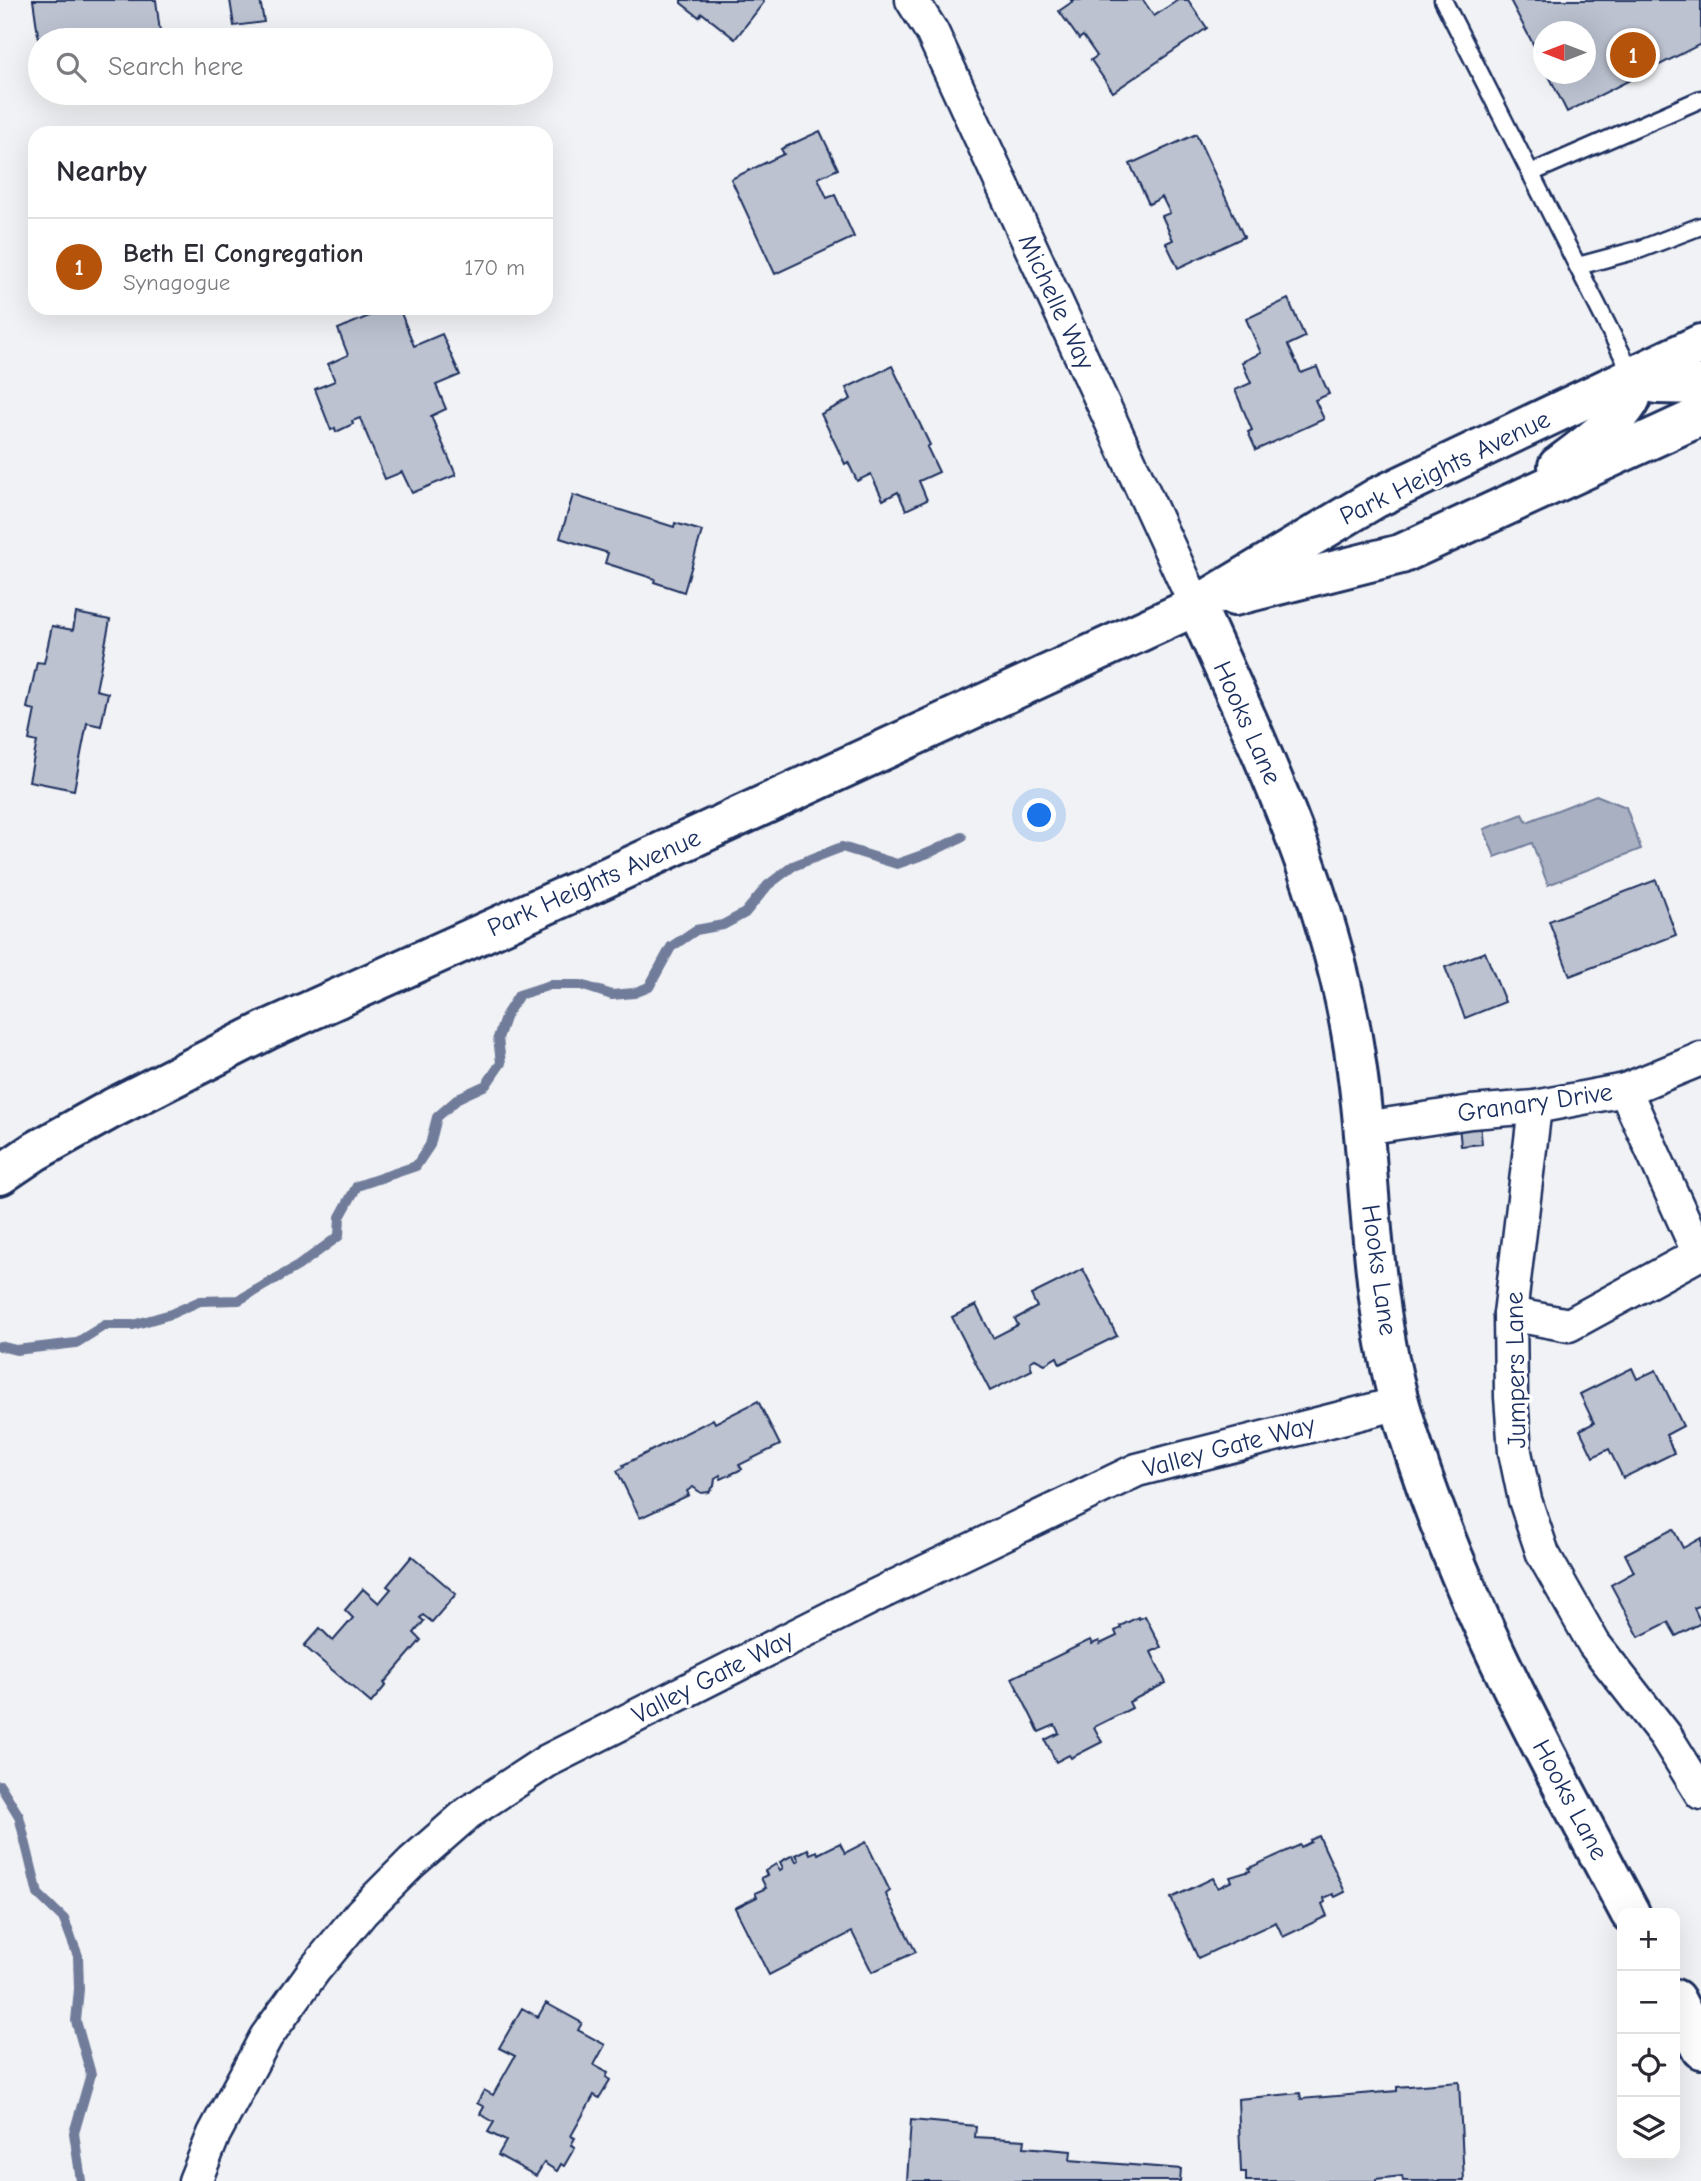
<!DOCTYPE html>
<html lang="en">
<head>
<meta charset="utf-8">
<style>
	:root { --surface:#fff; --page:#f2f2f3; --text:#2b2b33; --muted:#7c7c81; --line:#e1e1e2; --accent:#b45309 }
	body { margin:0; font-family:"Comic Neue",sans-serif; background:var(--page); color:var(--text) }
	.controls { position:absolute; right:21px; bottom:21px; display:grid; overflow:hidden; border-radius:14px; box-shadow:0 7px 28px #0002 }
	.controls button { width:63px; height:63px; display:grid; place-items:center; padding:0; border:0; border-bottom:2px solid var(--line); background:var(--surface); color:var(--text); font:35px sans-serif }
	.compass { position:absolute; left:1533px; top:21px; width:63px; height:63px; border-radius:50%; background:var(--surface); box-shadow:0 7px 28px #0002; rotate:270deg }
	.you { position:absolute; left:1040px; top:816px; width:24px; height:24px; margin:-18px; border:5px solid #fff; border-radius:50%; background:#1a73e8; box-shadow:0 0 0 10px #1a73e833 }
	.badge { display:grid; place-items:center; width:46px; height:46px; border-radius:50%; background:var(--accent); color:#fff; font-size:23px; font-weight:700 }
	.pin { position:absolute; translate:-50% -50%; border:4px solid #fff; box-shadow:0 2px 7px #0006 }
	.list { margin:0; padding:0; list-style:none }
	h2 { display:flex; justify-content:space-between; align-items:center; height:91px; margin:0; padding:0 28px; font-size:30px }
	h2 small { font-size:23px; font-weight:400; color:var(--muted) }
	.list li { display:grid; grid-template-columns:46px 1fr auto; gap:21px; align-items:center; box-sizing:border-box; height:98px; padding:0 28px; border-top:2px solid var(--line) }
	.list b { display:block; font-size:26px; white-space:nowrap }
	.list p { margin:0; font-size:23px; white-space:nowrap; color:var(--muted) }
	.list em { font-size:23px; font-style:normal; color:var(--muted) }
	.icon { flex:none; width:38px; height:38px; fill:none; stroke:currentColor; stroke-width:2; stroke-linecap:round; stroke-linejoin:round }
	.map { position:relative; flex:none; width:1701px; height:2181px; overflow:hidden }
	.search { position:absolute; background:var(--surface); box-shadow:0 7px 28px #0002; left:28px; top:28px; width:525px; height:77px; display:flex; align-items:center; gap:18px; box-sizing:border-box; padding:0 24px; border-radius:38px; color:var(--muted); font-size:26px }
	.panel { position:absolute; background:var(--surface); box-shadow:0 7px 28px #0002; left:28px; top:126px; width:525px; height:189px; border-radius:21px }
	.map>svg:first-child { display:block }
	.water { fill:#a8b0c2; stroke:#707c9a; stroke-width:2 }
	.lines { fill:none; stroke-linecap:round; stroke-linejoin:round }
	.stream { stroke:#707c9a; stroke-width:10 }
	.building { fill:#bcc2d0; stroke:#1b2f5e; stroke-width:2 }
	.lane-casing { stroke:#1b2f5e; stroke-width:21 }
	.street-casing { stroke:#1b2f5e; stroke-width:37 }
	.secondary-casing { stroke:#1b2f5e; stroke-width:44 }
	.lane { stroke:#fff; stroke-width:16 }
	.street { stroke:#fff; stroke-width:32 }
	.secondary { stroke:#fff; stroke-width:38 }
	.labels { text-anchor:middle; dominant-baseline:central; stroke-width:7; stroke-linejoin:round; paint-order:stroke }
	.street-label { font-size:26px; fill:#1b2f5e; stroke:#fff }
</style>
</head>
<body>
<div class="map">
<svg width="1701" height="2181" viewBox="0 0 1701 2181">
	<rect width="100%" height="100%" fill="#f1f2f5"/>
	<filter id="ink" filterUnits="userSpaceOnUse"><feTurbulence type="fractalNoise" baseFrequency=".0143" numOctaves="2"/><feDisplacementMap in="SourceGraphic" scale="14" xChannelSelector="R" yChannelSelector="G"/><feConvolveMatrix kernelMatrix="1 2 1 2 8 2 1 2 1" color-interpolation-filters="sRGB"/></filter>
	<g filter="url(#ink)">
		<path class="water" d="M1596 795 1626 807 1641 849 1548 885 1532 843 1495 857 1484 829 1523 814 1527 822Z"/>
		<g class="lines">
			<g class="stream">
				<path d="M0 1346 16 1350 76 1343 105 1325H133L171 1314 200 1301 239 1300 298 1266 339 1236 340 1217 357 1186 416 1166 430 1145 437 1117 460 1097 486 1085 501 1063 498 1038 506 1015 519 995 550 985H581L612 995 634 993 649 987 671 947 696 930 723 925 745 913 768 885 793 866 842 847 897 864 931 852 962 837"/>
				<path d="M0 1785 19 1816 38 1894 64 1919 78 1956 79 1989 76 2021 91 2074 74 2133 81 2181"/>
			</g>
		</g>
		<g class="building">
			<path d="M33 0H156L161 40H40V49Z"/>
			<path d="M230 0H260L264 22 234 26Z"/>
			<path d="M681 0H762L764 2 735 39 702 13 699 17 681 3Z"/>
			<path d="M1071 0H1143L1154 16 1178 0H1188L1207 28 1113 92 1091 60 1097 56 1083 36 1079 39 1059 11 1072 2Z"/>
			<path d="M1510 0H1701V44L1567 112 1548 74H1586V32H1544V65Z"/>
			<path d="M820 131 838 169 818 178 827 198 835 195 854 237 775 274 731 179 784 154 781 149Z"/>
			<path d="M1196 134 1244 237 1178 268 1166 243 1173 240 1162 216 1170 213 1162 197 1149 204 1130 164Z"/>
			<path d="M1288 299 1305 337 1288 345 1301 373 1317 367 1329 394 1315 400 1324 419 1256 450 1248 432 1252 430 1235 390 1251 383 1242 362 1261 353 1246 319Z"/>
			<path d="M388 308H399L414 346 442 334 460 375 436 385 446 409 431 416 456 475 412 493 402 472 385 479 360 418 352 421 353 424 336 432 335 428 331 430 315 389 335 381 328 364 348 355 338 329Z"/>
			<path d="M892 366 930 445 927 447 939 472 919 481 927 500 906 510 898 492 883 500 871 474 857 481 848 462 845 464 821 414 851 399 846 388Z"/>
			<path d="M573 495 674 527 675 523 702 531 684 592 654 582 655 579 605 563 608 553 560 538Z"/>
			<path d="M76 613 110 620 96 690 108 693 101 726 87 723 74 790 29 781 37 742 29 740 35 710 27 708 37 662 44 663 52 626 73 630Z"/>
			<path d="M1656 880 1676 935 1570 976 1549 921Z"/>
			<path d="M1485 952 1505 1002 1465 1018 1445 967Z"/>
			<path d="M1479 1113 1482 1144 1461 1146 1458 1115Z"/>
			<path d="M1083 1269 1117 1336 1060 1364 1057 1357 1045 1364 1035 1359 1030 1362 1032 1370 990 1391 952 1317 976 1305 993 1338 1018 1325 1015 1319 1037 1307 1031 1295Z"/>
			<path d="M1632 1368 1637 1379 1656 1370 1683 1426 1666 1435 1674 1453 1623 1478 1609 1449 1593 1457 1580 1430 1594 1423 1580 1394Z"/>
			<path d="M758 1401 780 1445 739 1465 742 1469 721 1479 720 1475 715 1478 714 1486 709 1492 701 1493 693 1487 687 1491 689 1495 640 1518 617 1471 624 1467 623 1465 713 1419 715 1423Z"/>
			<path d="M1673 1529 1683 1548 1701 1538V1605L1694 1608 1701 1623 1676 1636 1668 1622 1639 1637 1611 1585 1634 1572 1625 1554Z"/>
			<path d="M412 1556 456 1594 432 1622 423 1615 420 1618 424 1621 414 1633 421 1640 384 1683 386 1685 371 1703 304 1646 320 1628 333 1641 353 1618 345 1610 363 1589 379 1603 391 1589 387 1586Z"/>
			<path d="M1145 1616 1161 1647 1151 1652 1166 1683 1129 1702 1132 1708 1094 1727 1102 1742 1071 1758 1069 1755 1056 1762 1045 1740 1059 1733 1055 1725 1039 1732 1012 1678 1090 1640 1092 1644 1099 1641 1100 1644 1117 1636 1115 1631 1121 1628 1120 1626 1138 1617 1139 1619Z"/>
			<path d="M1319 1836 1345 1892 1335 1897 1333 1894 1324 1898 1325 1902 1322 1904 1327 1916 1283 1937 1276 1922 1198 1958 1171 1898 1213 1878 1218 1888 1232 1881 1230 1877 1250 1871 1249 1868 1300 1845 1301 1847 1311 1842 1310 1840Z"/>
			<path d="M866 1842 890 1891 886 1894 887 1897 916 1952 872 1972 852 1932 769 1975 735 1908 757 1897 755 1893 766 1888 761 1878 767 1875 765 1871 776 1864 780 1870 783 1868 780 1862 793 1855 796 1862 799 1860 796 1855 808 1849 810 1854 817 1851 818 1854 840 1843 845 1853Z"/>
			<path d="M546 2003 582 2023 578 2030 605 2045 594 2065 608 2073 606 2077 610 2080 599 2098 594 2095 571 2136 575 2138 571 2145 575 2147 564 2166 561 2164 557 2171 544 2163 536 2176 498 2155 506 2141 488 2132 494 2122 480 2114 484 2107 477 2103 484 2090 493 2095 515 2056 499 2048 522 2008 538 2017Z"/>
			<path d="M1459 2082 1464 2181H1403L1402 2176 1376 2179V2181H1246V2172H1241L1238 2099 1300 2093 1301 2099 1397 2091V2087Z"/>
			<path d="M911 2120 976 2126 975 2137 1025 2140 1024 2147 1071 2151 1070 2160 1181 2169 1180 2181H907Z"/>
		</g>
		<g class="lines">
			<g class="lane-casing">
				<g id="lane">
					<path d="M1443 0 1633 376"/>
					<path d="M1531 173 1701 99"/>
					<path d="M1578 266 1641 249 1701 226"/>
				</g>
			</g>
			<g class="street-casing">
				<g id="street">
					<path d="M912 0 932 32 1196 606"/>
					<path d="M1535 1107 1510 1314 1511 1397 1515 1452 1525 1500 1543 1554 1594 1644 1665 1735 1701 1793"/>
					<path d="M1364 1128 1471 1112 1535 1107 1625 1090 1701 1059"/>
					<path d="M1510 1314 1569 1325 1699 1254 1625 1090"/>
					<path d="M195 2181 214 2134 266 2037 315 1969 362 1912 412 1862 468 1813 547 1761 866 1600 1137 1470 1400 1403"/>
				</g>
			</g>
			<g class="secondary-casing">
				<g id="secondary">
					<path d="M1558 466C1577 452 1622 420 1631 398 1634 390 1634 384 1633 376L1657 384 1701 385"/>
					<path d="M1234 596 1401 554 1701 416"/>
					<path d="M1196 606C1258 744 1324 881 1351 1031 1373 1155 1366 1283 1400 1405 1451 1585 1543 1749 1630 1913"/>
					<path d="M0 1175 34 1152 113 1108 267 1030 579 890 1196 606 1376 498 1701 344"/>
					<path d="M1675 1999 1701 2049"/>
				</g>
			</g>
			<use href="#lane" class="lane"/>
			<use href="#street" class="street"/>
			<use href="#secondary" class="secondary"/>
		</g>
	</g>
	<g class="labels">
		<g class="street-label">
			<text transform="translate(1056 302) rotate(65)">Michelle Way</text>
			<text transform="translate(1445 468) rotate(-26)">Park Heights Avenue</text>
			<text transform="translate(1247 723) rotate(66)">Hooks Lane</text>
			<text transform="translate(594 883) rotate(-24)">Park Heights Avenue</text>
			<text transform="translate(1535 1103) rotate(-8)">Granary Drive</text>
			<text transform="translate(1379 1270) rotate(82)">Hooks Lane</text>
			<text transform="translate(1516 1370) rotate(-91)">Jumpers Lane</text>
			<text transform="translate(1229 1447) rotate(-15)">Valley Gate Way</text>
			<text transform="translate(713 1677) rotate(-27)">Valley Gate Way</text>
			<text transform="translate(1570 1800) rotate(62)">Hooks Lane</text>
		</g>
	</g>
</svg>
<div class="controls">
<button>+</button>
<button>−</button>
<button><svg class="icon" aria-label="locate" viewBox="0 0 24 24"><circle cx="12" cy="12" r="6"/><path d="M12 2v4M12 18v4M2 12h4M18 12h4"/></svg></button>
<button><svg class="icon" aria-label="layers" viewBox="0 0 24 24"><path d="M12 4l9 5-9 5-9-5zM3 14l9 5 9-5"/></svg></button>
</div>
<svg class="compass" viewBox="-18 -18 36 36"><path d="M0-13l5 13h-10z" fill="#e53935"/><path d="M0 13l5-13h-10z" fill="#7c7c81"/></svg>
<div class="you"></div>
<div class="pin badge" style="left:1633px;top:55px">1</div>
<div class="search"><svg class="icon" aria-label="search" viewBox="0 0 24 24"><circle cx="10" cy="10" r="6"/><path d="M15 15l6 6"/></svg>Search here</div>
<section class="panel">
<h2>Nearby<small></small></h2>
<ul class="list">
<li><span class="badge">1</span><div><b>Beth El Congregation</b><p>Synagogue</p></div><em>170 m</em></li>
</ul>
</section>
</div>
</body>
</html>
